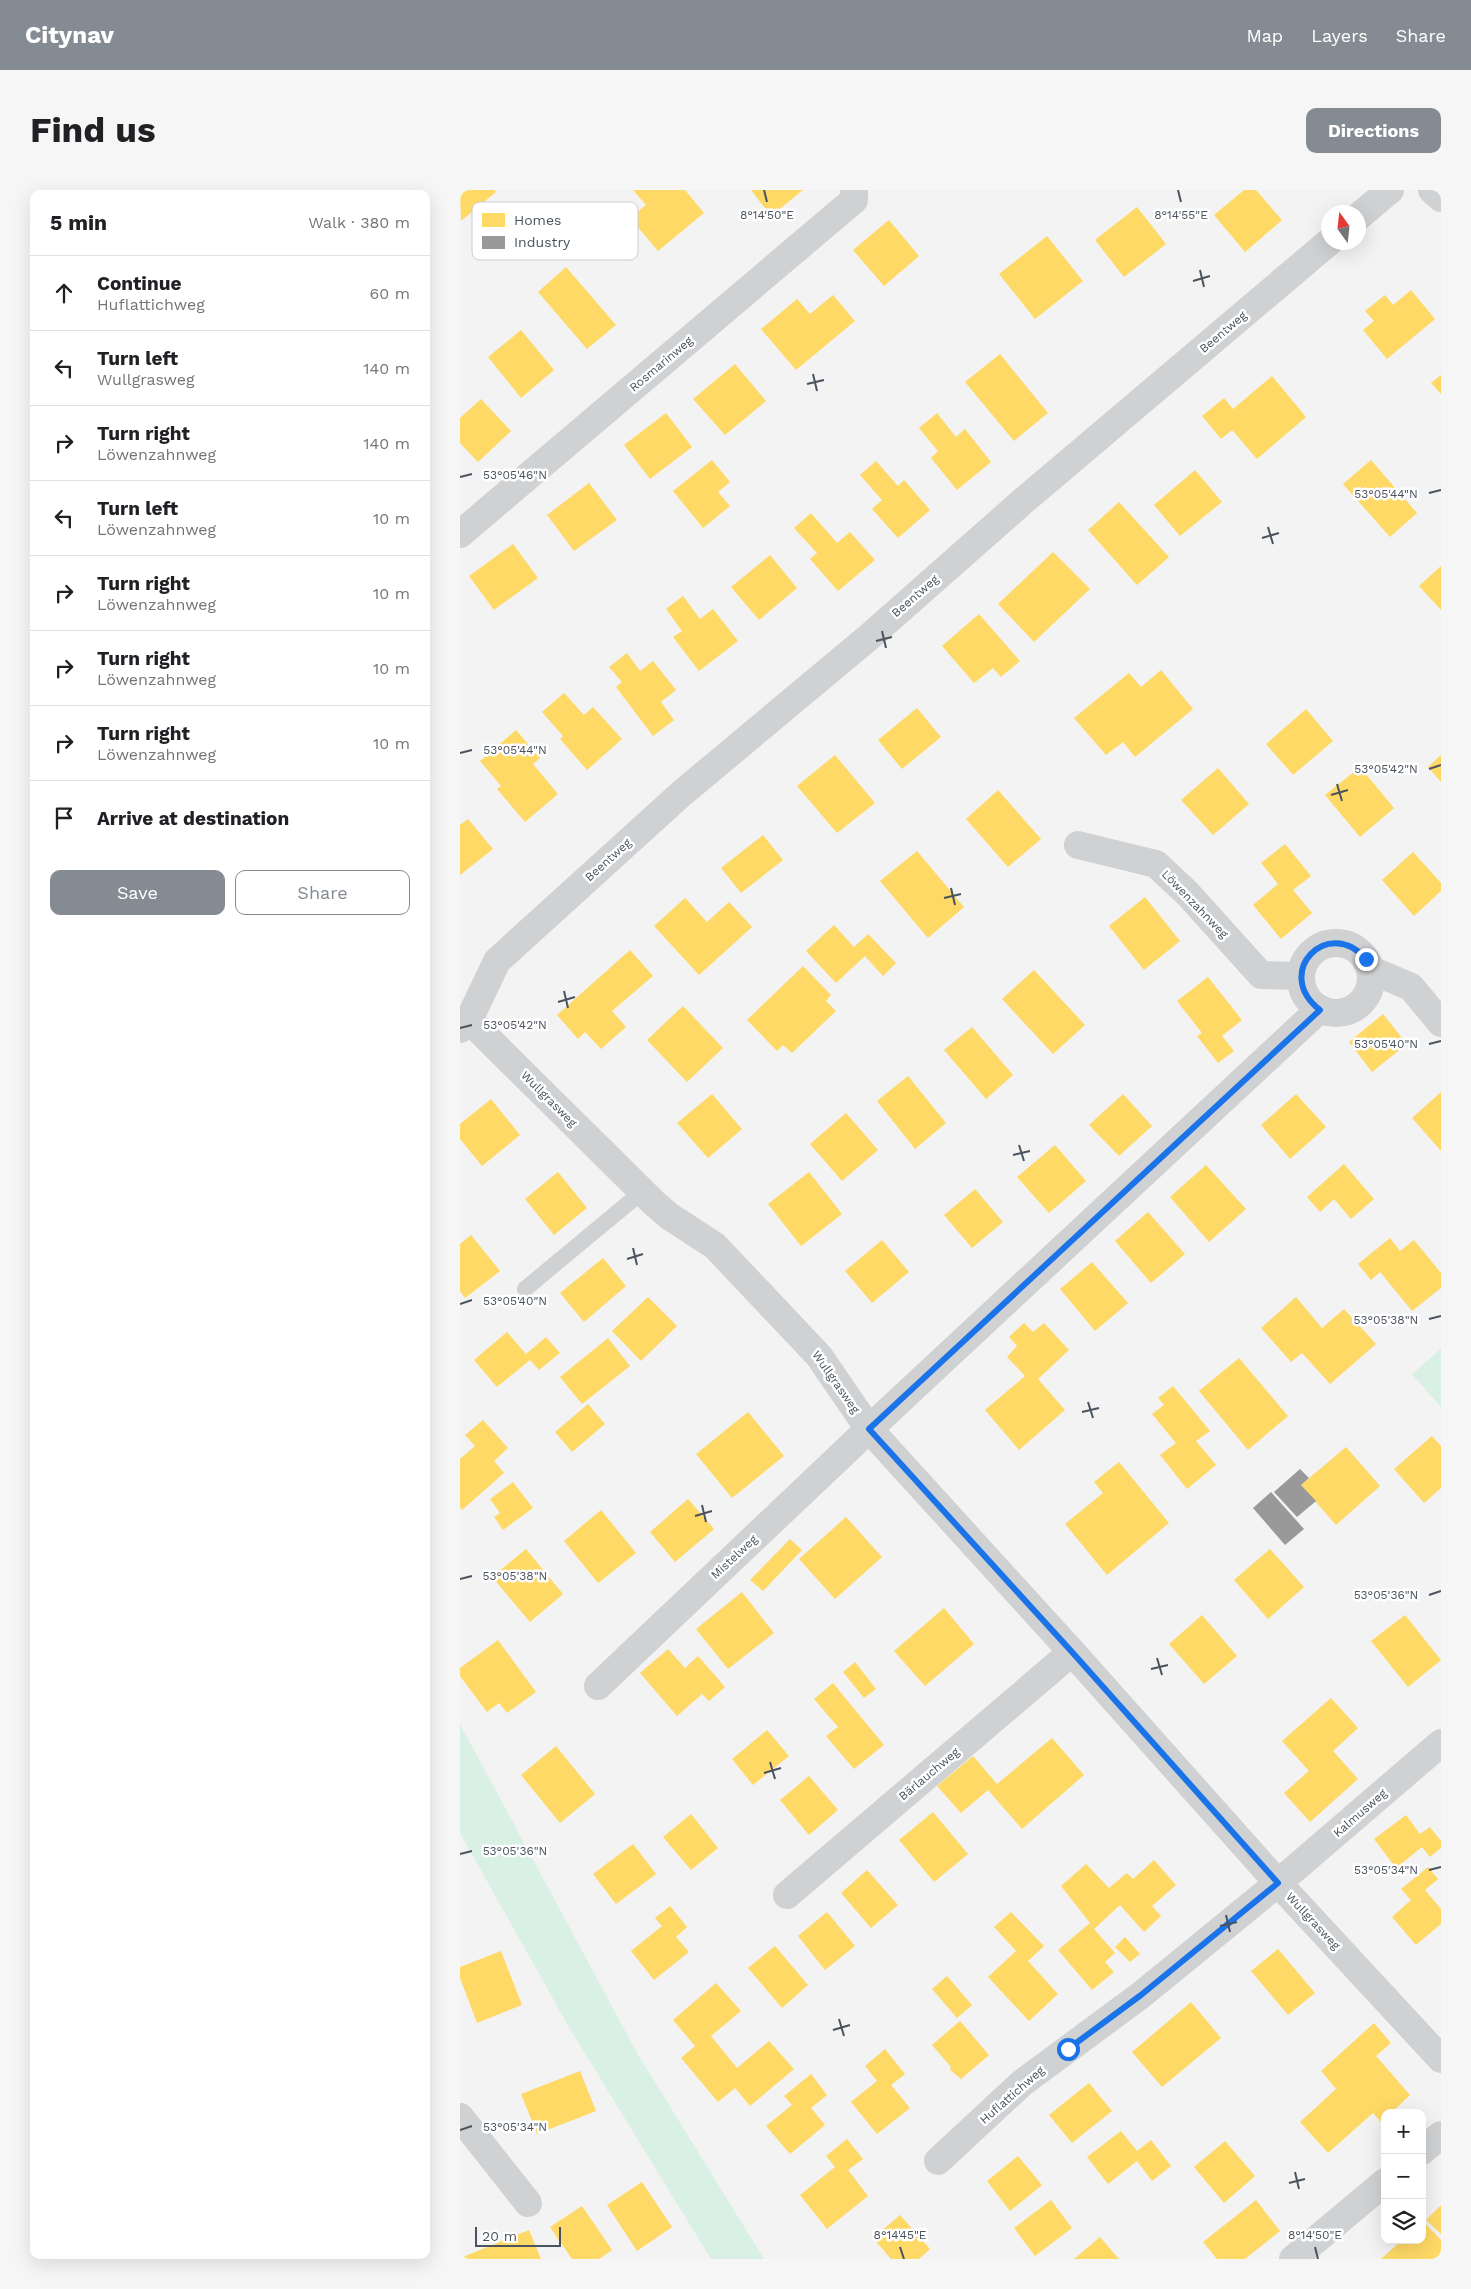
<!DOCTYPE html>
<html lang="en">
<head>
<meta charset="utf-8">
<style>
	:root { --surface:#fff; --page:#f6f6f6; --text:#202124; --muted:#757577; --line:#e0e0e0; --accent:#858b92 }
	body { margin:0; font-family:"Work Sans",sans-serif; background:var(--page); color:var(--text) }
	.controls { position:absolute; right:15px; bottom:15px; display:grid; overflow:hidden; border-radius:10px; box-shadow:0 5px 20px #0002 }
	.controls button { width:45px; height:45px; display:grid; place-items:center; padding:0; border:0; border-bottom:1px solid var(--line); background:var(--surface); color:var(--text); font:25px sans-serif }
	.compass { position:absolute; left:861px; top:15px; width:45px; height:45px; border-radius:50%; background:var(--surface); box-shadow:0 5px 20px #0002; rotate:345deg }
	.scale { position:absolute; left:15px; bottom:12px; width:86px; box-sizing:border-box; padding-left:5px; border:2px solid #4a535e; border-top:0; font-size:14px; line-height:18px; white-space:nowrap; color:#4a535e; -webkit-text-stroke:4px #fff; paint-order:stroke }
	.stop { position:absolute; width:15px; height:15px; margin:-11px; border:4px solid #1a73e8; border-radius:50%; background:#fff }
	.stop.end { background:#1a73e8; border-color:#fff; box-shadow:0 1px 5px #0008 }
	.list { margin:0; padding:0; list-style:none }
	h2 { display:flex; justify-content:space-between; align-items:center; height:65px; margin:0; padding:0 20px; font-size:21px }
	h2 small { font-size:16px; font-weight:400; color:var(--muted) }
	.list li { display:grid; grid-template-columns:32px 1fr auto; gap:15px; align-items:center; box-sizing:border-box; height:75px; padding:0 20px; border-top:1px solid var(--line) }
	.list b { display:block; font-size:19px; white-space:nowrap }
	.list p { margin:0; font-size:16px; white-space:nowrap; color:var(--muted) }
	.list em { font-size:16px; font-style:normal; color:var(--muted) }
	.actions { display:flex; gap:10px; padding:15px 20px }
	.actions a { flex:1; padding:11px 0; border:1px solid var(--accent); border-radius:10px; text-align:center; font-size:18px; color:var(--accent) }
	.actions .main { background:var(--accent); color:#fff }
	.icon { flex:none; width:28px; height:28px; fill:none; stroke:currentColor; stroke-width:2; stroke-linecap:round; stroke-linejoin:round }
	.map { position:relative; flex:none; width:981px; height:2069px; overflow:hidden; border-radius:10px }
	header { display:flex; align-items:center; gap:30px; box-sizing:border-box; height:70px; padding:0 25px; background:var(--accent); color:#fff }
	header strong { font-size:24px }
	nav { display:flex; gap:28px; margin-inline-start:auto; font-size:18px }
	.intro { display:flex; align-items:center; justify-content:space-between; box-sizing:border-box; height:120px; padding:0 30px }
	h1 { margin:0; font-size:35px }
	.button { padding:12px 22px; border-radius:10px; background:var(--accent); color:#fff; font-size:18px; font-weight:700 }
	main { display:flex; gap:30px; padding:0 30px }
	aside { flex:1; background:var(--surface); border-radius:10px; box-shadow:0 5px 20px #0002 }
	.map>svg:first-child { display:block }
	.green { fill:#d9f0e4 }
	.homes { fill:#ffd966 }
	.industry { fill:#999 }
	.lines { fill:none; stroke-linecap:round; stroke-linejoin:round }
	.lane { stroke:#cfd1d3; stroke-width:16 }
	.street { stroke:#cfd1d3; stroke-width:28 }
	.route { stroke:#1a73e8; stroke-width:6 }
	.ticks { fill:none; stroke:#4a535e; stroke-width:2 }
	.labels { text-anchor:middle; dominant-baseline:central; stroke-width:5; stroke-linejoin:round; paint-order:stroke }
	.street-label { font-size:12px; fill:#4a535e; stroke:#fff }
	.key { fill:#fff; stroke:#c9cbcf; stroke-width:1 }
	.key-label { font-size:14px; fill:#4a535e }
	.ticks-label { font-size:12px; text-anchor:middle; fill:#4a535e; stroke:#fff; stroke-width:5; stroke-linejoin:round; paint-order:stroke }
</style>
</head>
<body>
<header>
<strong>Citynav</strong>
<nav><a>Map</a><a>Layers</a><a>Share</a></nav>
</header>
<div class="intro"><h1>Find us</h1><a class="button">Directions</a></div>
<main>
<aside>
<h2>5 min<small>Walk · 380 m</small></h2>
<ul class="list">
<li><svg class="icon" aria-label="ahead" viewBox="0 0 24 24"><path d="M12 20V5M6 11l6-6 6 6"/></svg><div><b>Continue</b><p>Huflattichweg</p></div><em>60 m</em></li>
<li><svg class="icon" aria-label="left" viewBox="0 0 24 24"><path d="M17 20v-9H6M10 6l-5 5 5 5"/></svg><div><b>Turn left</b><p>Wullgrasweg</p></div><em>140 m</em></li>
<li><svg class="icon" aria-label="right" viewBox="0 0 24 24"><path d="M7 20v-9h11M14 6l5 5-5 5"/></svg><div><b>Turn right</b><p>Löwenzahnweg</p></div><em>140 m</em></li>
<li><svg class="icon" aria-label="left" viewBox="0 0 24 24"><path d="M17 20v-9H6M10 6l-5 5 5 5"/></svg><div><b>Turn left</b><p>Löwenzahnweg</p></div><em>10 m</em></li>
<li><svg class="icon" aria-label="right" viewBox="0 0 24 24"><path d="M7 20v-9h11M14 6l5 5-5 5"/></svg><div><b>Turn right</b><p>Löwenzahnweg</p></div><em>10 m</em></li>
<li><svg class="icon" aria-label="right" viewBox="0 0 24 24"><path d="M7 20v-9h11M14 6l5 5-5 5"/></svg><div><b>Turn right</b><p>Löwenzahnweg</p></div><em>10 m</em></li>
<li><svg class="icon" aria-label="right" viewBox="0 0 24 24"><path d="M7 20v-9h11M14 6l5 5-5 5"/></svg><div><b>Turn right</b><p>Löwenzahnweg</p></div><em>10 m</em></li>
<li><svg class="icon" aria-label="arrive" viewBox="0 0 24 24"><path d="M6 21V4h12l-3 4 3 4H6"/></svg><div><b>Arrive at destination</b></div></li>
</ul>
<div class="actions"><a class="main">Save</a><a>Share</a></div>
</aside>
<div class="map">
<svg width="981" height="2069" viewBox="0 0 981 2069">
	<rect width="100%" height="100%" fill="#f3f3f3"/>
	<g class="green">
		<path d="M981 1159V1217L952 1184Z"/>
		<path d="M0 1534 177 1863 304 2069H251L110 1839 0 1643Z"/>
	</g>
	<g class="homes">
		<path d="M0 0H34L36 2 1 31Z"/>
		<path d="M173 0H225L244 23 198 61 170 28 186 15Z"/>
		<path d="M291 0H343L311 26Z"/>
		<path d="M784 0H796L822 30 785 62 754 25Z"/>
		<path d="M677 17 706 54 664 87 635 50Z"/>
		<path d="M429 30 459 66 424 96 393 60Z"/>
		<path d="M587 46 623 91 575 129 539 84Z"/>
		<path d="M106 77 156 135 127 159 78 102Z"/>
		<path d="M951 100 975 129 927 169 903 140 914 131 905 121 925 105 933 115Z"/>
		<path d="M373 105 395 131 336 180 301 139 337 109 350 124Z"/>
		<path d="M61 140 94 180 61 208 28 167Z"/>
		<path d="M540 164 588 223 554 251 505 192Z"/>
		<path d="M275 174 306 211 265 245 233 209Z"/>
		<path d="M981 185V204L971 193Z"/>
		<path d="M812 186 846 227 797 269 772 240 761 249 742 226 764 208 773 219Z"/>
		<path d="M21 209 51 241 18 272 0 253V228Z"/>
		<path d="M206 223 232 257 190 289 164 255Z"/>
		<path d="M477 223 496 247 505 239 531 272 497 300 471 268 478 261 459 238Z"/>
		<path d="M252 270 270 292 258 302 270 316 243 338 213 301Z"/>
		<path d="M911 270 957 323 930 347 883 294Z"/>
		<path d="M416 271 438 296 444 290 470 320 438 348 412 319 422 310 400 285Z"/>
		<path d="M735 280 762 312 720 346 694 315Z"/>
		<path d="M129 293 157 330 114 361 87 325Z"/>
		<path d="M659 312 709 367 677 395 628 340Z"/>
		<path d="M351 323 377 353 390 342 415 370 378 401 350 369 357 363 334 338Z"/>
		<path d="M53 354 78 388 34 420 9 386Z"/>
		<path d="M593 362 630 399 574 452 538 414Z"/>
		<path d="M310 365 337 398 299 430 271 397Z"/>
		<path d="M981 376V420L959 396Z"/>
		<path d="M223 406 240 429 253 419 278 451 239 481 213 447 222 441 206 419Z"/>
		<path d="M519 424 560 471 541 487 533 478 514 493 482 456Z"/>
		<path d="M167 463 180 481 193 471 216 500 201 512 214 530 193 546 156 497 162 492 149 477Z"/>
		<path d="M701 480 733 519 675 567 663 552 646 565 614 528 669 483 681 497Z"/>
		<path d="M104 503 124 525 133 517 162 549 127 580 100 549 103 546 82 522Z"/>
		<path d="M457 518 481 547 442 579 418 550Z"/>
		<path d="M846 519 873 551 833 585 806 554Z"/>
		<path d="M56 540 80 568 73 574 98 604 65 632 37 599 41 596 20 571Z"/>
		<path d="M375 565 415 613 377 643 337 596Z"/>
		<path d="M981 565V592L968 577Z"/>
		<path d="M900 577 934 618 900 647 865 605Z"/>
		<path d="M758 578 789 614 753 645 721 610Z"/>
		<path d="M538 600 581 649 548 677 506 629Z"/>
		<path d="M8 629 33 659 0 685V635Z"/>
		<path d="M303 645 323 670 281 703 261 678Z"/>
		<path d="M825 654 851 686 833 700 852 723 821 749 793 715 818 694 801 673Z"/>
		<path d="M457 661 504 717 468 748 420 691Z"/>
		<path d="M953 662 981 693V701L954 726 922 690Z"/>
		<path d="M685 707 720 751 684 780 649 736Z"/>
		<path d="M225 708 247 732 269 712 292 737 239 785 194 736Z"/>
		<path d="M374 735 394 757 408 744 436 773 423 786 405 766 376 793 346 761Z"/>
		<path d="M170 760 193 786 152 821 166 837 141 859 125 842 118 849 97 825Z"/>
		<path d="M343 776 371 805 366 811 376 821 332 863 323 855 317 861 287 830Z"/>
		<path d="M574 780 625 835 593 864 542 809Z"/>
		<path d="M748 787 782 830 762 846 774 861 758 873 737 846 742 843 717 811Z"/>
		<path d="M223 816 263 858 227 892 187 850Z"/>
		<path d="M923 824 947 854 912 882 889 852Z"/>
		<path d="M512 837 553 885 526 909 484 860Z"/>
		<path d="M448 886 486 933 455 959 417 911Z"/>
		<path d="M981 902V961L952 928Z"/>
		<path d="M252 904 282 939 248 968 217 933Z"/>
		<path d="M663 904 692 936 659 966 629 935Z"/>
		<path d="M836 904 866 937 830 969 801 935Z"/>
		<path d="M31 909 60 945 22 976 0 949V934Z"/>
		<path d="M386 923 418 960 382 991 350 954Z"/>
		<path d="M595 955 626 991 589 1023 557 987Z"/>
		<path d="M884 974 914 1009 891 1029 874 1009 860 1022 847 1007Z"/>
		<path d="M746 975 786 1019 749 1052 710 1007Z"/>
		<path d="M98 982 127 1018 94 1045 65 1009Z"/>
		<path d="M349 982 382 1024 341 1056 308 1014Z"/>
		<path d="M515 999 543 1032 512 1058 484 1025Z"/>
		<path d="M688 1022 725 1064 691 1093 655 1051Z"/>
		<path d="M11 1045 40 1081 5 1108 0 1101V1054Z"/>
		<path d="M930 1048 940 1061 954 1050 981 1083V1098L952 1121 920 1082 911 1090 898 1074Z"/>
		<path d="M422 1050 449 1082 412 1113 385 1081Z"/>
		<path d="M143 1068 166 1096 124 1132 100 1103Z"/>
		<path d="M632 1072 668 1113 635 1141 600 1099Z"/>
		<path d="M188 1107 217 1136 181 1171 152 1141Z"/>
		<path d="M836 1107 862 1138 884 1119 916 1154 870 1194 842 1163 831 1172 801 1138Z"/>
		<path d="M564 1133 573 1142 584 1133 609 1160 578 1189 605 1220 559 1260 525 1220 565 1186 547 1167 557 1156 549 1147Z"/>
		<path d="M47 1142 66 1164 86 1147 100 1163 79 1180 70 1170 37 1197 14 1170Z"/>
		<path d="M148 1148 170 1176 122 1214 100 1187Z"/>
		<path d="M779 1168 828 1226 788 1260 739 1201Z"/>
		<path d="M713 1196 750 1241 736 1251 756 1275 727 1299 700 1265 716 1253 692 1224 704 1215 698 1208Z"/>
		<path d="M128 1214 145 1234 112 1262 95 1242Z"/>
		<path d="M288 1222 324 1266 272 1308 236 1264Z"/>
		<path d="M23 1230 48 1258 34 1271 44 1283 2 1320 0 1317V1269L15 1256 5 1245Z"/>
		<path d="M972 1246 981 1256V1298L964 1313 934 1279Z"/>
		<path d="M886 1257 920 1296 876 1335 841 1295Z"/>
		<path d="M659 1272 709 1333 647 1385 605 1334 643 1303 634 1292Z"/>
		<path d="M53 1292 73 1318 43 1340 34 1327 40 1323 30 1309Z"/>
		<path d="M228 1309 254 1339 215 1372 190 1342Z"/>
		<path d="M141 1320 176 1363 138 1393 104 1351Z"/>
		<path d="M386 1327 422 1367 375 1409 339 1369Z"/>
		<path d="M330 1349 342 1360 303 1401 290 1390Z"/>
		<path d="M66 1359 103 1404 70 1432 32 1387Z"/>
		<path d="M810 1359 844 1397 808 1429 774 1390Z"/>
		<path d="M282 1402 314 1443 268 1479 236 1439Z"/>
		<path d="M484 1418 514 1454 465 1496 434 1461Z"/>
		<path d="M742 1425 777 1466 744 1494 709 1454Z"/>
		<path d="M945 1425 981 1470 948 1497 911 1451Z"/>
		<path d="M38 1450 76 1502 47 1523 39 1513 27 1522 0 1486V1478Z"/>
		<path d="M208 1459 225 1478 238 1466 265 1497 249 1511 242 1504 217 1526 180 1483Z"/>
		<path d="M395 1472 416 1499 404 1508 383 1482Z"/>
		<path d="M373 1493 424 1555 394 1579 366 1546 378 1537 354 1509Z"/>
		<path d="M871 1508 898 1538 873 1561 898 1589 850 1632 824 1603 849 1581 822 1551Z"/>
		<path d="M307 1540 329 1566 293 1595 272 1569Z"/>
		<path d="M592 1548 624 1585 562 1639 528 1600 501 1623 477 1596 513 1566 537 1594Z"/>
		<path d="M96 1556 135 1604 100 1633 61 1585Z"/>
		<path d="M349 1586 378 1620 349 1645 320 1610Z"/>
		<path d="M473 1622 508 1664 474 1692 439 1650Z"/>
		<path d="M231 1624 258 1658 231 1680 203 1647Z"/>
		<path d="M946 1625 960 1644 970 1637 981 1651V1658L970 1667 962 1657 936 1678 914 1649Z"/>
		<path d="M173 1654 196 1684 156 1714 133 1684Z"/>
		<path d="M694 1670 716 1695 692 1716 701 1726 684 1742 660 1715 634 1739 655 1763 645 1772 654 1782 632 1800 598 1760 630 1733 601 1696 626 1674 649 1698 667 1683 673 1689Z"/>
		<path d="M968 1677 978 1689 965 1700 981 1719V1734L956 1755 932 1727 951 1710 941 1699Z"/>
		<path d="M407 1680 438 1715 411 1738 381 1703Z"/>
		<path d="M210 1716 227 1737 216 1747 229 1762 194 1790 171 1761 202 1736 195 1728Z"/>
		<path d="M367 1722 395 1756 365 1780 338 1746Z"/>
		<path d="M551 1722 584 1756 568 1771 598 1804 569 1831 528 1787 556 1761 534 1737Z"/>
		<path d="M665 1747 680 1764 670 1772 655 1757Z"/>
		<path d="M315 1756 348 1795 322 1818 288 1778Z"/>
		<path d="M818 1759 855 1803 828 1825 791 1781Z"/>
		<path d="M41 1761 62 1815 17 1833 0 1788V1777Z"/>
		<path d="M487 1786 512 1815 497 1828 472 1799Z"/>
		<path d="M256 1793 281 1821 251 1846 277 1878 309 1851 334 1879 290 1916 275 1898 258 1912 221 1868 235 1856 213 1830Z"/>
		<path d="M731 1812 761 1848 702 1897 672 1862Z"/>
		<path d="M500 1831 529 1865 501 1889 490 1880 491 1877 472 1855Z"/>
		<path d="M914 1833 931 1853 916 1866 950 1905 931 1923H925V1928L921 1932 913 1923 868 1963 840 1932 876 1899 861 1881Z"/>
		<path d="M425 1859 445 1884 431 1895 450 1918 417 1944 391 1912 417 1891 405 1876Z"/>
		<path d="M120 1881 136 1921 77 1944 61 1904Z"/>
		<path d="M351 1884 367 1905 351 1918 365 1935 330 1964 306 1936 332 1915 324 1906Z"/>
		<path d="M629 1893 652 1921 612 1953 589 1925Z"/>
		<path d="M661 1941 677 1961 691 1950 711 1976 692 1991 677 1971 648 1994 627 1967Z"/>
		<path d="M387 1949 403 1969 388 1980 408 2006 367 2039 340 2005 375 1977 366 1966Z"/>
		<path d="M765 1951 795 1986 764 2013 734 1977Z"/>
		<path d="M558 1966 582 1995 550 2021 527 1991Z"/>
		<path d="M182 1992 212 2037 177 2061 147 2015Z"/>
		<path d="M591 2010 612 2038 575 2066 554 2038Z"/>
		<path d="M796 2010 820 2041 785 2069H757L743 2052Z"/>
		<path d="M981 2015V2044L966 2030Z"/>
		<path d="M122 2016 152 2060 139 2069H112L90 2037Z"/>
		<path d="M440 2025 470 2059 459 2069H431L413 2048Z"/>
		<path d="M963 2031 981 2050V2069H921L942 2050H962Z"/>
		<path d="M69 2040 81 2069H3V2067Z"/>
		<path d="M640 2047 659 2069H614Z"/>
	</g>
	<g class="industry">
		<path d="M840 1279 849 1288 841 1295 856 1311 837 1327 814 1302Z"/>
		<path d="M811 1302 844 1339 825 1355 793 1318Z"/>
	</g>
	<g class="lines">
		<path class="lane" d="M65 1099 183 1001"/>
		<g class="street">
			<path d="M972 0 981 8"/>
			<path d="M898 27 930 0"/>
			<path d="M0 344 394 10V0"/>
			<path d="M618 655 696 674 728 704 801 785 841 786"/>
			<circle cx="876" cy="788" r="35"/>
			<path d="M911 780 951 797 981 833"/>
			<path d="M9 830 194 1013 209 1026 255 1056 359 1166 409 1239 612 1462 818 1693 981 1869"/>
			<path d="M0 839 9 830 37 771 221 604 409 447 562 312 869 52"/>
			<path d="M138 1496 409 1239 860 819"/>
			<path d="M327 1705 612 1462"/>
			<path d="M0 1927 68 2013"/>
			<path d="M962 1961 981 1945"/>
			<path d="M478 1971 562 1893 681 1805 818 1693 981 1553"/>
			<path d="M833 2069 925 1992"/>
		</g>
	</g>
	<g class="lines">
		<path class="route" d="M608 1859 681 1805 818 1693 612 1462 409 1239 860 820C812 783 868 725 906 769"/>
	</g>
	<path class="ticks" d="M304 0 307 12M718 0 721 12M740 80 744 97M733 91 750 86M353 184 357 201M347 194 364 190M0 287 12 284M969 303 981 300M808 337 813 354M802 348 819 343M422 441 426 458M416 451 432 447M0 563 12 560M969 579 981 575M877 594 882 611M871 605 888 600M491 698 495 715M484 708 501 704M104 801 108 818M98 812 115 807M0 838 12 835M969 854 981 851M559 955 564 971M553 965 570 961M173 1058 177 1075M167 1069 183 1064M0 1114 12 1110M969 1129 981 1126M628 1212 633 1228M622 1222 639 1218M242 1315 246 1332M235 1326 252 1321M0 1389 12 1386M969 1405 981 1401M697 1468 702 1485M691 1479 708 1475M310 1572 315 1589M304 1583 321 1578M0 1664 12 1661M969 1680 981 1677M766 1725 770 1742M760 1736 777 1732M379 1829 384 1846M373 1840 390 1835M0 1940 12 1936M835 1982 839 1999M829 1993 845 1989M440 2057 444 2069M855 2057 858 2069"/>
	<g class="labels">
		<g class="street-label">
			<text transform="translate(763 142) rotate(-40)">Beentweg</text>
			<text transform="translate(201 174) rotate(-40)">Rosmarinweg</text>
			<text transform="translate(455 406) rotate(-41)">Beentweg</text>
			<text transform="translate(148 670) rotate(-42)">Beentweg</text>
			<text transform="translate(735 714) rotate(46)">Löwenzahnweg</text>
			<text transform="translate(89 909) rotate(45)">Wullgrasweg</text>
			<text transform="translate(376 1192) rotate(55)">Wullgrasweg</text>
			<text transform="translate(274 1367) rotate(-43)">Mistelweg</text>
			<text transform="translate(469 1584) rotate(-40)">Bärlauchweg</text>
			<text transform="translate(900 1623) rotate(-41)">Kalmusweg</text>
			<text transform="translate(853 1731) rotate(47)">Wullgrasweg</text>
			<text transform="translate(552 1905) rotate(-41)">Huflattichweg</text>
		</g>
	</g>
	<rect x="12" y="12" width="166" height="58" rx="8" class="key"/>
	<rect x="22" y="23" width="23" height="14" fill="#ffd966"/>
	<rect x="22" y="46" width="23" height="13" fill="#999"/>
	<g class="key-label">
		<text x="54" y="35">Homes</text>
		<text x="54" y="57">Industry</text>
	</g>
	<g class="ticks-label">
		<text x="307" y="29">8°14'50"E</text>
		<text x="721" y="29">8°14'55"E</text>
		<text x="55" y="289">53°05'46"N</text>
		<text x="926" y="308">53°05'44"N</text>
		<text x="55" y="564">53°05'44"N</text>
		<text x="926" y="583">53°05'42"N</text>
		<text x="55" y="839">53°05'42"N</text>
		<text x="926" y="858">53°05'40"N</text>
		<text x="55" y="1115">53°05'40"N</text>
		<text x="926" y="1134">53°05'38"N</text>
		<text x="55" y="1390">53°05'38"N</text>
		<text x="926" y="1409">53°05'36"N</text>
		<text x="55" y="1665">53°05'36"N</text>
		<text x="926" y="1684">53°05'34"N</text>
		<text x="55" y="1941">53°05'34"N</text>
		<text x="440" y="2049">8°14'45"E</text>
		<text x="855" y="2049">8°14'50"E</text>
	</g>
</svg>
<div class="controls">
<button>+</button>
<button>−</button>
<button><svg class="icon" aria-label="layers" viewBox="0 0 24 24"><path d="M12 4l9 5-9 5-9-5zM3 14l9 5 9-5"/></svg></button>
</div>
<svg class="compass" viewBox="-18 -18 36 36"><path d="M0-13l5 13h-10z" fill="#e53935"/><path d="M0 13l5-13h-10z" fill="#757577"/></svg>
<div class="scale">20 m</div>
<div class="stop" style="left:608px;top:1859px"></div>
<div class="stop end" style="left:906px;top:769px"></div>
</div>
</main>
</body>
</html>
